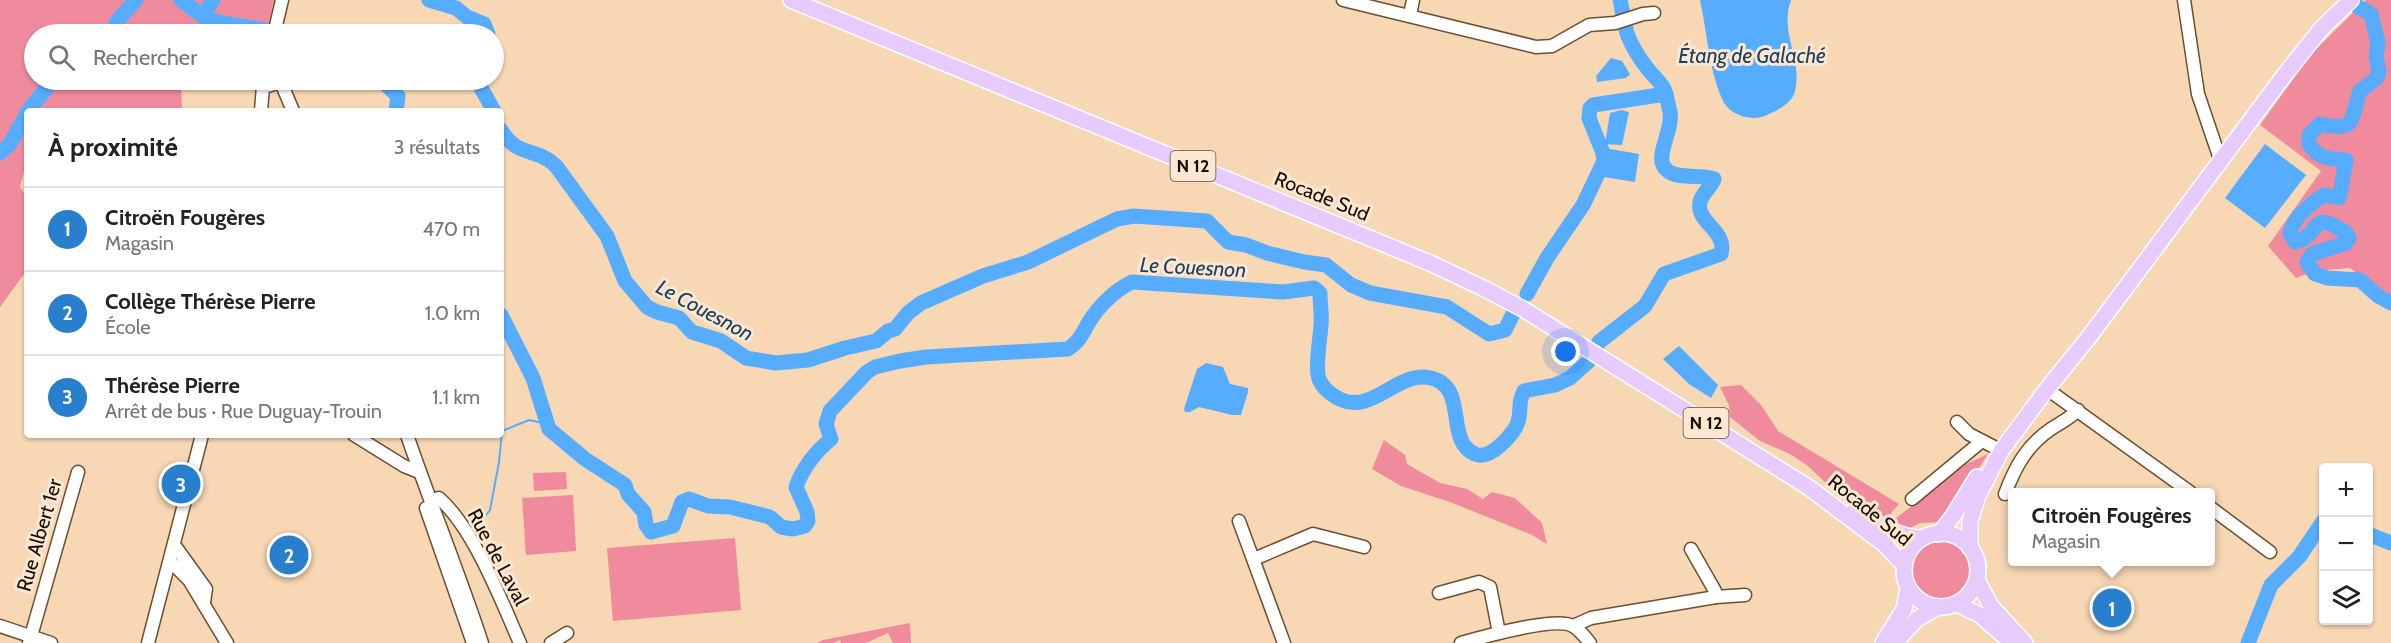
<!DOCTYPE html>
<html lang="fr">
<head>
<meta charset="utf-8">
<style>
	:root { --surface:#fff; --page:#f2f2f2; --text:#222; --muted:#767676; --line:#e0e0e0; --accent:#277fcd }
	body { margin:0; font-family:Cabin,sans-serif; background:var(--page); color:var(--text) }
	.controls { position:absolute; right:18px; bottom:18px; display:grid; overflow:hidden; border-radius:6px; box-shadow:0 2px 4px #0004 }
	.controls button { width:54px; height:54px; display:grid; place-items:center; padding:0; border:0; border-bottom:2px solid var(--line); background:var(--surface); color:var(--text); font:30px sans-serif }
	.you { position:absolute; left:1566px; top:352px; width:21px; height:21px; margin:-15px; border:4px solid #fff; border-radius:50%; background:#1a73e8; box-shadow:0 0 0 9px #1a73e833 }
	.badge { display:grid; place-items:center; width:39px; height:39px; border-radius:50%; background:var(--accent); color:#fff; font-size:20px; font-weight:700 }
	.pin { position:absolute; translate:-50% -50%; border:3px solid #fff; box-shadow:0 2px 6px #0006 }
	.popup { position:absolute; left:2008px; top:488px; width:207px; height:78px; box-sizing:border-box; display:grid; place-content:center; border-radius:6px; background:var(--surface); filter:drop-shadow(0 2px 4px #0005); font-size:20px; white-space:nowrap; color:var(--muted) }
	.popup b { font-size:22px; color:var(--text) }
	.popup::after { content:''; position:absolute; left:50%; top:100%; margin-left:-12px; border:12px solid transparent; border-top-color:var(--surface) }
	.list { margin:0; padding:0; list-style:none }
	h2 { display:flex; justify-content:space-between; align-items:center; height:78px; margin:0; padding:0 24px; font-size:26px }
	h2 small { font-size:20px; font-weight:400; color:var(--muted) }
	.list li { display:grid; grid-template-columns:39px 1fr auto; gap:18px; align-items:center; box-sizing:border-box; height:84px; padding:0 24px; border-top:2px solid var(--line) }
	.list b { display:block; font-size:22px; white-space:nowrap }
	.list p { margin:0; font-size:20px; white-space:nowrap; color:var(--muted) }
	.list em { font-size:20px; font-style:normal; color:var(--muted) }
	.icon { flex:none; width:33px; height:33px; fill:none; stroke:currentColor; stroke-width:2; stroke-linecap:round; stroke-linejoin:round }
	.map { position:relative; flex:none; width:2391px; height:643px; overflow:hidden }
	.search { position:absolute; background:var(--surface); box-shadow:0 2px 4px #0004; left:24px; top:24px; width:480px; height:66px; display:flex; align-items:center; gap:15px; box-sizing:border-box; padding:0 21px; border-radius:33px; color:var(--muted); font-size:22px }
	.panel { position:absolute; background:var(--surface); box-shadow:0 2px 4px #0004; left:24px; top:108px; width:480px; height:330px; border-radius:6px }
	.map>svg:first-child { display:block }
	.green { fill:#ef8b9c }
	.water { fill:#56acfe }
	.lines { fill:none; stroke-linecap:round; stroke-linejoin:round }
	.stream { stroke:#56acfe; stroke-width:2 }
	.river { stroke:#56acfe; stroke-width:15 }
	.minor-casing { stroke:#6b4f30; stroke-width:15 }
	.major-casing { stroke:#fff; stroke-width:18 }
	.minor { stroke:#fff; stroke-width:12 }
	.major { stroke:#e7cbfd; stroke-width:15 }
	.labels { text-anchor:middle; dominant-baseline:central; stroke-width:6; stroke-linejoin:round; paint-order:stroke }
	.shield { fill:#fbe7d2; stroke:#5d4f41; stroke-width:1.5 }
	.shield-label { font-size:18px; font-weight:bold; fill:#190e03 }
	.street-label { font-size:20px; fill:#190e03; stroke:#fbe7d2 }
	.water-label { font-size:21px; font-style:italic; fill:#1d4061; stroke:#fbe7d2 }
</style>
</head>
<body>
<div class="map">
<svg width="2391" height="643" viewBox="0 0 2391 643">
	<rect width="100%" height="100%" fill="#f8d7b4"/>
	<g class="green">
		<path d="M0 0H274L266 34H34V80H181L182 111H27V159L20 187 27 198V270L0 307Z"/>
		<path d="M2366 0H2391V297L2389 300 2350 268 2315 271 2296 278 2268 246 2321 171 2260 125 2312 53Z"/>
		<path d="M1741 385 1761 405 1778 431 1899 504 1886 519 1827 484 1808 466 1790 454 1760 441 1730 417 1729 405 1720 387Z"/>
		<path d="M1384 440 1405 455 1407 464 1440 483 1467 489 1483 499 1492 492 1515 498 1542 523 1547 544 1532 535 1450 502 1401 486 1372 469Z"/>
		<path d="M1988 454 1944 522 1920 523 1906 530 1890 523 1964 465Z"/>
		<path d="M566 472 567 489 534 491 533 473Z"/>
		<path d="M573 495 576 551 526 555 522 498Z"/>
		<path d="M735 538 741 610 613 621 607 548Z"/>
		<circle cx="1941" cy="571" r="32"/>
		<path d="M910 623 911 643H893L888 633 866 643H841L840 640 834 643H817L823 640Z"/>
	</g>
	<g class="water">
		<path d="M1700 0H1791C1779 33 1803 60 1795 91 1792 103 1780 109 1769 114 1754 123 1729 116 1722 99 1709 69 1707 32 1700 0Z"/>
		<path d="M1611 58 1622 61 1630 74 1626 78 1597 82 1596 76Z"/>
		<path d="M1621 110 1629 112 1622 145 1605 144 1610 113Z"/>
		<path d="M2265 144 2306 175 2265 228 2225 198Z"/>
		<path d="M1610 149 1639 154 1635 182 1604 177Z"/>
		<path d="M1679 346 1718 385 1711 398 1689 384 1663 359Z"/>
		<path d="M1206 363 1223 367 1230 384 1248 388V392L1241 415H1232L1199 407 1190 412H1185L1184 409 1197 369Z"/>
	</g>
	<g class="lines">
		<path class="stream" d="M471 526 484 518 490 510 499 462 502 431 529 420 548 424"/>
		<g class="river">
			<path d="M181 0 205 18"/>
			<path d="M213 0 207 9 205 18C231 27 260 27 286 34"/>
			<path d="M429 0 456 8 467 17 484 24 488 34"/>
			<path d="M2351 0 2353 4 2371 14 2378 43 2376 57 2379 72 2377 78 2360 91C2350 119 2358 133 2320 124L2309 135V144C2318 159 2330 159 2346 160L2340 195 2339 198 2324 195C2310 204 2294 217 2290 233L2295 242C2298 241 2302 240 2305 238 2318 229 2315 214 2338 228 2344 231 2347 232 2349 238L2346 243 2312 254 2307 262 2315 274 2327 278 2360 280 2378 296 2391 303"/>
			<path d="M115 34 116 22 136 0"/>
			<path d="M381 80 398 96 396 111"/>
			<path d="M480 80 481 88 494 111"/>
			<path d="M28 111 53 80"/>
			<path d="M501 130C517 158 537 147 556 166L607 236 625 281 647 307 657 312 679 318 692 332 721 341 746 358 776 363 808 360 845 348 876 341 888 331 895 329 908 313 921 303 983 276 1028 262 1117 219 1134 216 1207 221 1228 242 1246 245 1267 253 1304 262 1326 265 1351 285 1370 293 1447 307 1489 334 1505 330 1513 314"/>
			<path d="M0 153 10 144 27 113"/>
			<path d="M1527 294 1547 258 1583 205 1604 161 1603 153 1589 118 1590 108 1593 105 1666 94"/>
			<path d="M501 315 533 378 549 429 585 459 625 485 628 494 644 512 646 525 651 532 673 526 682 502 689 499 708 506 730 507 770 517 781 527 793 529 805 526 808 521 807 512 796 487C802 469 816 451 831 439L826 424 830 411 867 372 875 367 900 361 926 357 1068 349C1079 342 1082 334 1089 322 1098 307 1115 290 1132 282L1283 292 1314 288 1320 293C1320 304 1322 315 1321 325 1320 341 1316 359 1318 375 1319 382 1325 389 1330 393 1369 424 1394 369 1431 378 1469 387 1444 441 1475 454 1490 461 1514 434 1518 422 1522 410 1517 404 1524 391L1555 385 1570 378 1589 361 1599 342 1645 306 1664 274 1721 254C1728 229 1692 222 1701 199 1704 192 1711 187 1714 179 1700 173 1671 182 1663 165 1657 153 1673 129 1670 112 1668 105 1667 96 1664 89 1660 81 1652 75 1647 68 1640 59 1632 46 1628 36 1624 25 1623 12 1620 0"/>
			<path d="M2368 534 2391 543"/>
			<path d="M2248 643 2271 585 2299 557 2324 520"/>
		</g>
		<g class="minor-casing">
			<g id="minor">
				<path d="M1343 0 1536 47 1552 46 1589 25 1615 23 1643 14 1654 13"/>
				<path d="M2184 0 2198 94 2221 162"/>
				<path d="M1410 15 1413 0"/>
				<path d="M274 34 282 0"/>
				<path d="M254 80C261 88 271 88 278 80"/>
				<path d="M280 80 293 111"/>
				<path d="M261 111 263 86"/>
				<path d="M2047 389 2190 492"/>
				<path d="M1957 422 1969 434 1994 447"/>
				<path d="M354 435 404 466 419 472"/>
				<path d="M407 435C431 505 459 573 482 643"/>
				<path d="M2005 494C2015 467 2027 445 2051 429 2060 423 2069 419 2078 410"/>
				<path d="M1912 499 1982 441"/>
				<path d="M432 500 439 498C474 529 501 600 520 643"/>
				<path d="M426 508 473 643"/>
				<path d="M2211 508 2270 552"/>
				<path d="M1239 521 1284 643"/>
				<path d="M175 546 206 589 204 602"/>
				<path d="M1691 549 1715 591 1716 597"/>
				<path d="M1254 559 1313 534 1364 547"/>
				<path d="M170 561 189 580 227 643"/>
				<path d="M1439 593 1479 582 1490 587 1499 633"/>
				<path d="M0 626 51 643"/>
				<path d="M1573 626 1591 618 1716 597 1745 595"/>
				<path d="M29 643 78 472"/>
				<path d="M148 643 202 435"/>
				<path d="M551 643 567 633"/>
				<path d="M1461 643C1483 637 1556 616 1573 626 1580 630 1585 637 1590 643"/>
			</g>
		</g>
		<g class="major-casing">
			<g id="major">
				<path d="M791 0 1430 263 1483 288 1523 309 1808 487 1884 544 1904 565"/>
				<path d="M1854 511C1875 522 1898 538 1922 538"/>
				<circle cx="1941" cy="570" r="37"/>
				<path d="M1939 534 1953 516 1977 477"/>
				<path d="M1970 548V521L1978 496 2001 451 2047 389 2089 337 2286 73 2321 29 2351 0"/>
				<path d="M1977 580 1991 606 2025 643"/>
				<path d="M1957 604 1980 615 2012 643"/>
				<path d="M1883 643 1904 609 1908 588"/>
				<path d="M1895 643 1917 619 1938 607"/>
			</g>
		</g>
		<use href="#minor" class="minor"/>
		<use href="#major" class="major"/>
	</g>
	<g class="labels">
		<g class="shield">
			<rect x="1170.5" y="151" width="45" height="30" rx="4.5"/>
			<rect x="1683.5" y="408" width="45" height="30" rx="4.5"/>
		</g>
		<g class="shield-label">
			<text x="1193" y="166">N 12</text>
			<text x="1706" y="423">N 12</text>
		</g>
		<g class="street-label">
			<text transform="translate(1322 196) rotate(22)">Rocade Sud</text>
			<text transform="translate(1870 510) rotate(39)">Rocade Sud</text>
			<text transform="translate(39 535) rotate(-74)">Rue Albert 1er</text>
			<text transform="translate(498 557) rotate(62)">Rue de Laval</text>
		</g>
		<g class="water-label">
			<text x="1752" y="55">Étang de Galaché</text>
			<text transform="translate(1193 267) rotate(3)">Le Couesnon</text>
			<text transform="translate(705 310) rotate(28)">Le Couesnon</text>
		</g>
	</g>
</svg>
<div class="controls">
<button>+</button>
<button>−</button>
<button><svg class="icon" aria-label="layers" viewBox="0 0 24 24"><path d="M12 4l9 5-9 5-9-5zM3 14l9 5 9-5"/></svg></button>
</div>
<div class="you"></div>
<div class="pin badge" style="left:2112px;top:608px">1</div>
<div class="popup"><b>Citroën Fougères</b>Magasin</div>
<div class="pin badge" style="left:289px;top:555px">2</div>
<div class="pin badge" style="left:181px;top:484px">3</div>
<div class="search"><svg class="icon" aria-label="search" viewBox="0 0 24 24"><circle cx="10" cy="10" r="6"/><path d="M15 15l6 6"/></svg>Rechercher</div>
<section class="panel">
<h2>À proximité<small>3 résultats</small></h2>
<ul class="list">
<li><span class="badge">1</span><div><b>Citroën Fougères</b><p>Magasin</p></div><em>470 m</em></li>
<li><span class="badge">2</span><div><b>Collège Thérèse Pierre</b><p>École</p></div><em>1.0 km</em></li>
<li><span class="badge">3</span><div><b>Thérèse Pierre</b><p>Arrêt de bus · Rue Duguay-Trouin</p></div><em>1.1 km</em></li>
</ul>
</section>
</div>
</body>
</html>
